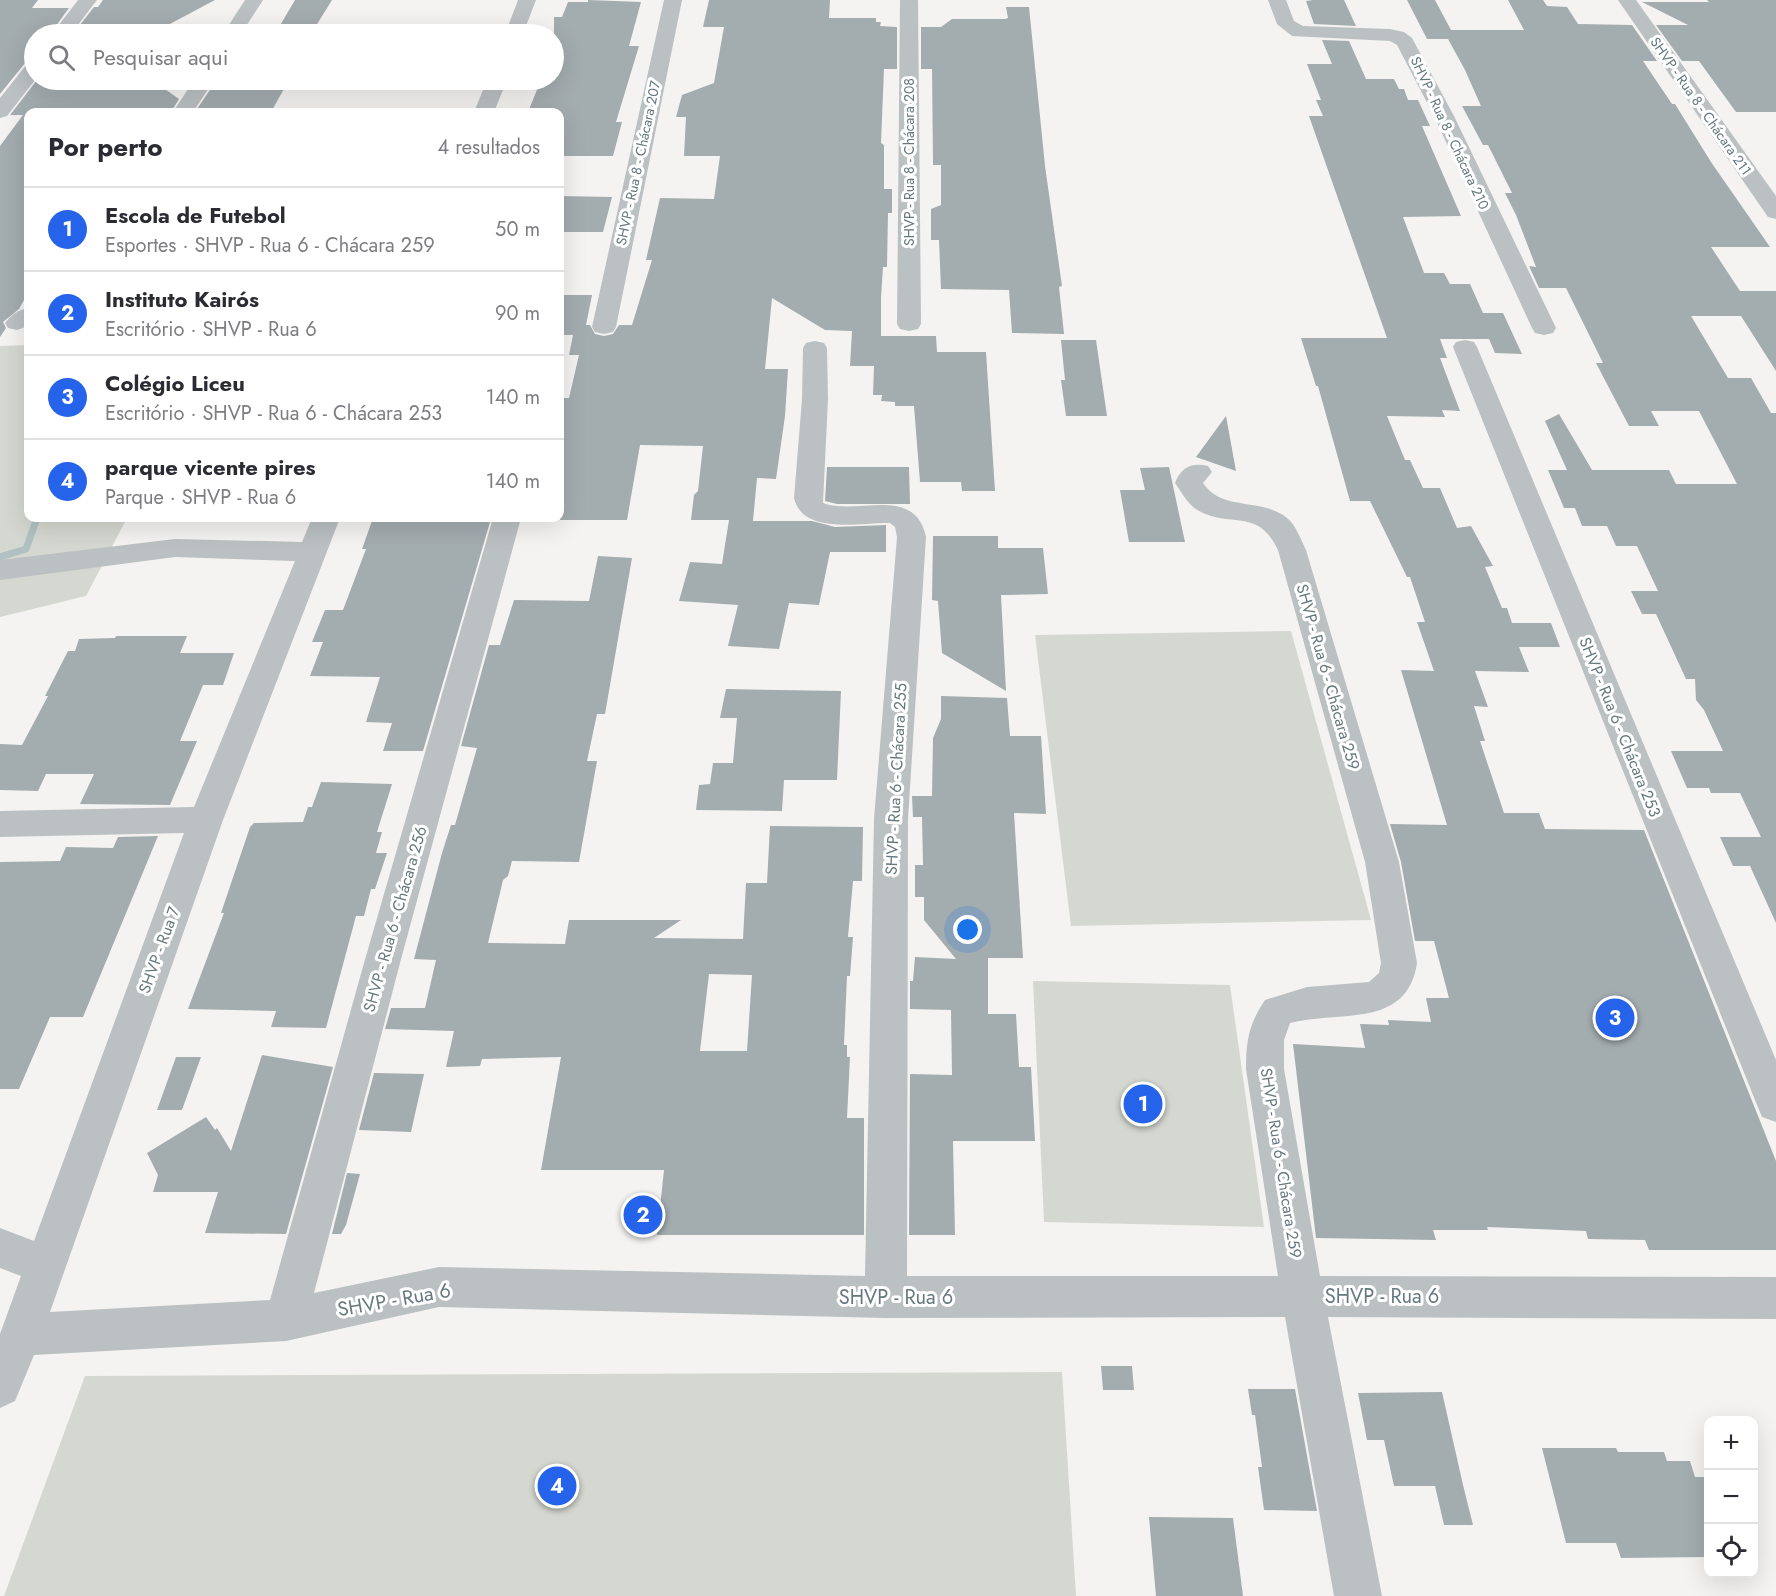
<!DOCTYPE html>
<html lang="pt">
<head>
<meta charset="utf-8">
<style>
	:root { --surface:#fff; --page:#f2f2f3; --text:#2b2b33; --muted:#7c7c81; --line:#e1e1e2; --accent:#2563eb }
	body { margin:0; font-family:Jost,sans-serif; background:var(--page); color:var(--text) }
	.controls { position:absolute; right:18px; bottom:18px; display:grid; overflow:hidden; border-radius:12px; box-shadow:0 6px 24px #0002 }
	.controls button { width:54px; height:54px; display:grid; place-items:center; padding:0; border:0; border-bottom:2px solid var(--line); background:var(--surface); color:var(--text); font:30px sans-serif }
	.you { position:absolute; left:968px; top:930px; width:21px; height:21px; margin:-15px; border:4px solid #fff; border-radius:50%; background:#1a73e8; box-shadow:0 0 0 9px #1a73e833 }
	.badge { display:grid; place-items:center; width:39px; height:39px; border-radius:50%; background:var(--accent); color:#fff; font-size:20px; font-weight:700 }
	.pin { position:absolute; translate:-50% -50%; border:3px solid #fff; box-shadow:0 2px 6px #0006 }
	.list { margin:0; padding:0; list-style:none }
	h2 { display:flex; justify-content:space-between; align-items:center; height:78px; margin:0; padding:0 24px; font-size:26px }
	h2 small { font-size:20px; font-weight:400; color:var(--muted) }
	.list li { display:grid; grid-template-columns:39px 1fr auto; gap:18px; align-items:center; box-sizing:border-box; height:84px; padding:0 24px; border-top:2px solid var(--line) }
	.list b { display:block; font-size:22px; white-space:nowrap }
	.list p { margin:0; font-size:20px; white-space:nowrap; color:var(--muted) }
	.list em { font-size:20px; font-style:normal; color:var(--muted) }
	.icon { flex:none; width:33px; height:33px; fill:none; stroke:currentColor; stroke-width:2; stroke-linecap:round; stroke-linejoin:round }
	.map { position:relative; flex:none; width:1776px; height:1596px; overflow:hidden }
	.search { position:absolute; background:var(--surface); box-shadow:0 6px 24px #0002; left:24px; top:24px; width:540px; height:66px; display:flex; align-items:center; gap:15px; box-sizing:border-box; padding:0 21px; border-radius:33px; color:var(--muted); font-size:22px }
	.panel { position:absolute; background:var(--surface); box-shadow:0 6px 24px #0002; left:24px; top:108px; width:540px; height:414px; border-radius:12px }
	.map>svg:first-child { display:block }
	.green { fill:#d5d8d0 }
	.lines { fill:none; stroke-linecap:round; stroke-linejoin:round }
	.stream { stroke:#b1c0c2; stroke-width:7 }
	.building { fill:#a3acaf; fill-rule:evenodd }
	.minor { fill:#bbc0c2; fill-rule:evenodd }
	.labels { text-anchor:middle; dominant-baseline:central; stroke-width:6; stroke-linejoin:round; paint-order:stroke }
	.far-street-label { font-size:14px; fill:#66787f; stroke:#fff }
	.street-label { font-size:16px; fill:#66787f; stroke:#fff }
	.near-street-label { font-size:20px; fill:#66787f; stroke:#fff }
</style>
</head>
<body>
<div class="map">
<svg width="1776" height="1596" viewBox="0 0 1776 1596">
	<rect width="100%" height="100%" fill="#f4f3f1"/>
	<g class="green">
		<path d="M28 345V518H127L86 596 0 617V346Z"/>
		<path d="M1291 631 1371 920 1071 926 1035 635Z"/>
		<path d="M1033 981 1230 985 1264 1227 1044 1222Z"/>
		<path d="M1062 1372 1076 1596H4L85 1376Z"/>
	</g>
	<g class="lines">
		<path class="stream" d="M0 557 26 549 37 518"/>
	</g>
	<g class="building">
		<path d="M0 0H38L32 8H69L50 34H34V60L25 63 0 94Z"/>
		<path d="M103 0H215L151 34H73L94 7H98Z"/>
		<path d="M295 0H332L311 34H275Z"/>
		<path d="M588 0 641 2 629 46H639L616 122H622L613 156H560V112H528L541 80H554V17H562L568 2H588Z"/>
		<path d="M709 0H830L829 18H876V22H881L880 26 897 27V69H884L881 143 884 145V189H892V213H888L887 267H883L881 298V336H936L937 352H986L995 491H962L961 482H920L914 406H895V402L881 401 882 395H873L874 366H850L852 331 825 330 772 298 765 369H788L785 416 776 479 757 478 753 521H812L835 527 886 525V552H830L819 605 789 603 779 649 728 646 738 605 679 601 690 562 722 564 729 520H691L694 495 698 491 703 446 640 445 627 520H560V398H569L579 355H569L573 335H560V295H592L586 325H590L595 334 604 336 613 334 619 325H632L652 260H646L660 198 714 199 720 156H684L686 117H676L682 95 714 83 724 27H703Z"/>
		<path d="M1313 0H1344L1356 26 1314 24 1306 1Z"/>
		<path d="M1407 0H1435L1451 30H1524L1508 0H1543L1547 6 1567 7 1578 24 1632 25 1657 61H1643L1672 104H1675L1711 162 1770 247H1711L1740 291H1776V371L1741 316H1691L1728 378H1751L1771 413H1776V923L1750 866H1733L1720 837H1761L1740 793H1711L1709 788H1687L1671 751H1723L1704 710 1696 700 1695 679H1686L1656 614H1642L1631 591H1658L1637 546H1616L1607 526H1582L1575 508H1564L1548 470H1567L1545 421 1559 414 1592 470H1669L1676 484H1737L1699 411H1651L1659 426H1629L1596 363H1603L1566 288H1539L1529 266 1536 267 1516 215 1505 193H1512L1488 145H1483L1462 106H1481L1465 70 1448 39H1427Z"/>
		<path d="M1707 0H1776V112H1736L1699 61H1682L1656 25H1688L1642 2H1709Z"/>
		<path d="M1006 7H1029L1045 166 1062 286 1059 287 1064 334 1012 333 1009 290 941 289 939 240H931V209L941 205V165H933L932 69H921V27H941L952 19H1005L1008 18Z"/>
		<path d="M1322 40 1349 41 1366 79H1394L1399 89H1404L1408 100H1418L1430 126H1422L1461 216 1403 217 1424 273H1444L1450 284H1470L1483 313H1503L1522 354 1495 353 1489 339H1440L1447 358H1440L1460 411 1442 410 1445 417 1387 416 1405 460H1410L1423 488H1440L1457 528 1471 526 1493 566 1485 567 1502 608H1507L1512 623H1551L1560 647H1519L1529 672 1475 671 1488 707 1474 706 1485 741H1480L1504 813H1539L1545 829 1644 830 1776 1161V1250H1649L1645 1240 1588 1239 1586 1231 1487 1227 1488 1230H1433L1436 1240 1316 1238 1293 1044 1365 1048 1360 1024 1389 1025 1388 1020 1431 1022 1426 998H1449L1434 941H1415L1401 862 1390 824 1447 825 1401 670 1434 671 1417 622H1425L1410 577H1407L1370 501H1350L1318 386H1316L1301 338H1387L1309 116H1323L1316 100H1321L1307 64H1332Z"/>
		<path d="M37 80H152L179 99 171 112H28V293L19 309 3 322 6 328 0 337V146L23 115H10Z"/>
		<path d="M259 80H289L271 112H195L212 87 257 84Z"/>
		<path d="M560 196 612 197 603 232H560Z"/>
		<path d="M1061 340H1096L1107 416H1066L1061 380H1065Z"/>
		<path d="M1226 416 1236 471 1196 457Z"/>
		<path d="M827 467H909L910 504H837L825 501Z"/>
		<path d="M1169 467 1185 542H1129L1120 490H1145L1140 468Z"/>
		<path d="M373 518H465L464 521 490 522 423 751H383L392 723 366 722 380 677 310 676 323 642H312L325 610H343L366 549H362Z"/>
		<path d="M933 536H998V548H1043L1048 594 1001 595 1006 691 942 653 938 601 932 600Z"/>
		<path d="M598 556 632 558 605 714H597L587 761H597L579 862 512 861 508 876 503 880 488 943 565 944 569 920H681L654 938 743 939 746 883H767L770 826 863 827 862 881H853L848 937H853L850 976H847L844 1045H847V1057H850L847 1118H864V1235H657L664 1170H541L561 1057 482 1059 480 1066 446 1067 454 1031 385 1029 391 1008H425L436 960 414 959 442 853 451 825H455L477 748 461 746 489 645H500L514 600 589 601ZM709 974 752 975 747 1051H700Z"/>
		<path d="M116 636H187L180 653H234L223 685H203L180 741H197L170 805 80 804 94 774H46L38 791 0 790V744L22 745 48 696H45L68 651H75L79 639 115 638Z"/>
		<path d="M726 689 841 691 837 780H784L782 811 696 810 699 785 710 784 713 763H733L737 718H720Z"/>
		<path d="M941 696 1007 698 1010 736H1041L1046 814 1014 813 1023 958H988V1014H1016L1019 1067H1031L1035 1141H953L955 1235H909L910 1074 952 1075 951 1010 910 1009V981H913L915 957 956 959 924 920V897H915V865H923L922 817H913L912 796H932L933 738 941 719Z"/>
		<path d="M321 782 392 784 377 832H382L376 853H387L375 889H371L364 916H356L326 1028 271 1027 276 1011 188 1009 224 913H221L250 827 254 823 303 822 308 807H312Z"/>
		<path d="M158 836 83 1017H50L19 1089H0V862L60 861 66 847 113 848 118 837Z"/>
		<path d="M262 1055 333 1067 286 1234 205 1233 218 1192H153L158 1175 147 1153 206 1117 215 1130 217 1128 231 1151Z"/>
		<path d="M176 1057H201L182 1110H157Z"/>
		<path d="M374 1073 424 1074 411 1132 359 1130Z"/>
		<path d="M347 1173 360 1174 346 1225 341 1234H332Z"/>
		<path d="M1101 1366H1132L1134 1390H1103Z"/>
		<path d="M1248 1389H1295L1317 1511 1264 1510 1258 1467H1262L1255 1415H1252Z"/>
		<path d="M1442 1392 1463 1485 1473 1525H1444L1435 1486H1394L1384 1440H1367L1358 1393Z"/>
		<path d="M1542 1448H1616L1618 1452H1664L1667 1461H1690L1695 1477H1708V1557L1621 1558 1616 1543H1566Z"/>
		<path d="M1149 1517 1233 1518 1243 1596H1156Z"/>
	</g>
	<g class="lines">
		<g class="minor">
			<path d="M78 0H97L71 34H52Z"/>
			<path d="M245 0H263L241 34H223Z"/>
			<path d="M518 0H536L523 34H505Z"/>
			<path d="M664 0H682L616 327 613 332 604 334 595 332 592 327Z"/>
			<path d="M900 0H918L921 324 918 329 909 331 900 329 897 324Z"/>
			<path d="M1268 0H1286L1294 21 1303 26 1390 29 1404 32 1412 38 1454 116 1556 328 1553 333 1544 335 1535 333 1532 328 1434 116 1397 45 1390 41 1292 36 1277 24Z"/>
			<path d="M1618 0H1636L1776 196V219L1768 217Z"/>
			<path d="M34 62 35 80 7 116 0 118V98L27 64Z"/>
			<path d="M194 80H214L193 112H173Z"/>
			<path d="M487 80H507L494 112H474Z"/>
			<path d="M28 308V326L17 330 8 328 5 323C11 315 18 310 28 308Z"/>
			<path d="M1465 340 1474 342 1477 347 1776 1060V1122L1762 1117 1757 1105 1453 347 1456 342Z"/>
			<path d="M815 341 824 343 827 348 828 399 823 503C857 516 915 484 926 537L908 819 907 1276H1278L1246 1069C1246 1040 1249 1024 1265 1000L1307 987 1369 982 1379 973 1381 963 1365 862 1278 550C1257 507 1234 529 1199 511 1188 505 1182 493 1175 483 1181 467 1192 462 1208 466L1212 472 1203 483C1222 512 1262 497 1287 518 1296 525 1301 540 1306 550L1399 862 1417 963C1407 1030 1338 1010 1290 1023L1284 1040V1069L1320 1276 1776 1277V1319L1328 1317 1382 1596H1334L1285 1317 886 1318 439 1307 286 1341 34 1355 15 1401 0 1408V1334L21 1276 0 1268V1228L34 1241 184 833 0 837V811L194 807 295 561 175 557 0 580V560L175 539 302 542 312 518H340L223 820 50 1312 270 1300 364 963 493 518H521L400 963 314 1293 439 1267 865 1276 874 819 897 537 895 527 890 523C862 522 803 536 794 498L802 399 803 348 806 343Z"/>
		</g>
	</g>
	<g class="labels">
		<g class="far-street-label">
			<text transform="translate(1701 106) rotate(55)">SHVP - Rua 8 - Chácara 211</text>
			<text transform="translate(1450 133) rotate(65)">SHVP - Rua 8 - Chácara 210</text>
			<text transform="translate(909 162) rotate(-90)">SHVP - Rua 8 - Chácara 208</text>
			<text transform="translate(638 163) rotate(-78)">SHVP - Rua 8 - Chácara 207</text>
		</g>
		<g class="street-label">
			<text transform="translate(1328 677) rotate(74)">SHVP - Rua 6 - Chácara 259</text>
			<text transform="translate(1620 727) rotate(68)">SHVP - Rua 6 - Chácara 253</text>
			<text transform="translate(896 779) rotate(-87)">SHVP - Rua 6 - Chácara 255</text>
			<text transform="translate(395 919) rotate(-74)">SHVP - Rua 6 - Chácara 256</text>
			<text transform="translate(159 950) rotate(-70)">SHVP - Rua 7</text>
			<text transform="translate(1281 1163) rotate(81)">SHVP - Rua 6 - Chácara 259</text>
		</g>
		<g class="near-street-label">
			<text x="1382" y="1296">SHVP - Rua 6</text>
			<text x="896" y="1297">SHVP - Rua 6</text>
			<text transform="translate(394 1300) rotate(-10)">SHVP - Rua 6</text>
		</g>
	</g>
</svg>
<div class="controls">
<button>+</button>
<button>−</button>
<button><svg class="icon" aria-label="locate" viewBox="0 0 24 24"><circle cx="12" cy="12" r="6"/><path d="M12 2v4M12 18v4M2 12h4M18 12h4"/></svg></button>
</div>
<div class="you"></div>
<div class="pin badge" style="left:1143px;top:1104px">1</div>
<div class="pin badge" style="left:643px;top:1215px">2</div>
<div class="pin badge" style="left:1615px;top:1018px">3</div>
<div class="pin badge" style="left:557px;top:1486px">4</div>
<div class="search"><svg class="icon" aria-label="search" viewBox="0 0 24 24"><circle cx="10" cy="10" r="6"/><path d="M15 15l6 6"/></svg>Pesquisar aqui</div>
<section class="panel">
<h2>Por perto<small>4 resultados</small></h2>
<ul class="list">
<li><span class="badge">1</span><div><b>Escola de Futebol</b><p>Esportes · SHVP - Rua 6 - Chácara 259</p></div><em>50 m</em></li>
<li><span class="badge">2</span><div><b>Instituto Kairós</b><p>Escritório · SHVP - Rua 6</p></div><em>90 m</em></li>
<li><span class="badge">3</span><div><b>Colégio Liceu</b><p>Escritório · SHVP - Rua 6 - Chácara 253</p></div><em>140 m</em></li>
<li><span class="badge">4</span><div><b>parque vicente pires</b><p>Parque · SHVP - Rua 6</p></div><em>140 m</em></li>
</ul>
</section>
</div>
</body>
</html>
